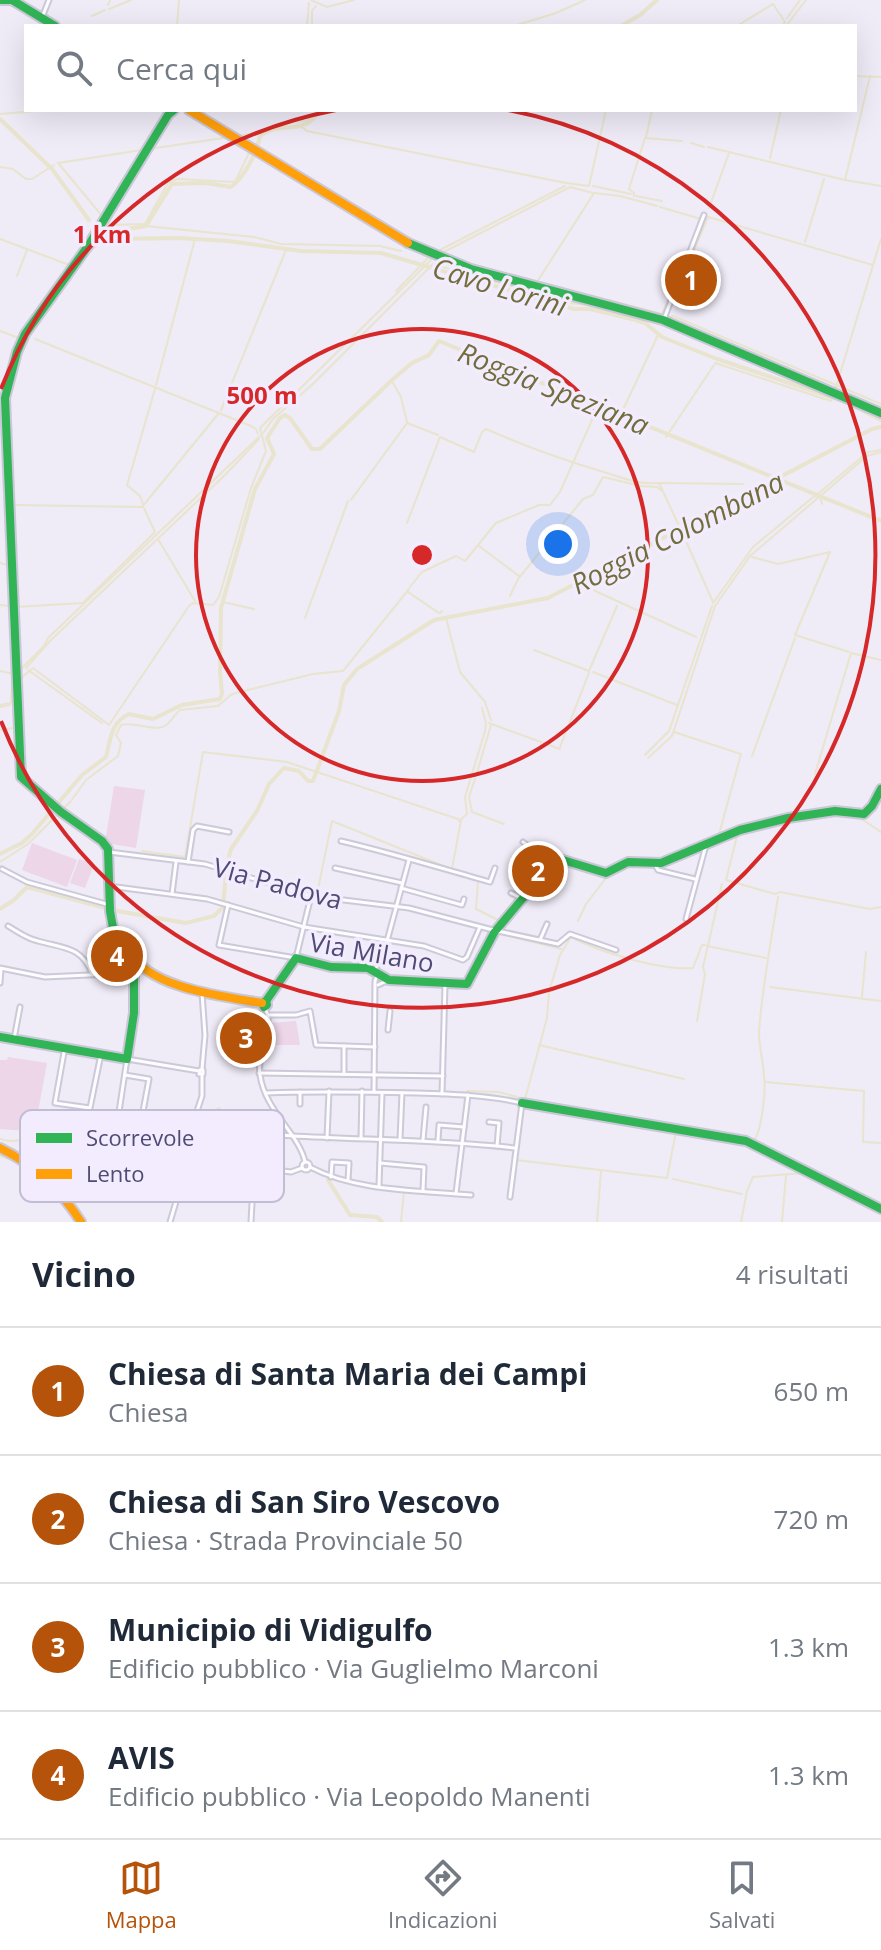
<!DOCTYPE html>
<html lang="it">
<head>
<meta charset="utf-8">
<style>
	:root { --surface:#fff; --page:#f2f2f3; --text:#1f2937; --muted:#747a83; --line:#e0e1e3; --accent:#b45309 }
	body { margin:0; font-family:"Open Sans",sans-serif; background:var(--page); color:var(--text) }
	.you { position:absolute; left:558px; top:544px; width:28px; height:28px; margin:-20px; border:6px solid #fff; border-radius:50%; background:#1a73e8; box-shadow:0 0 0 12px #1a73e833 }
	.badge { display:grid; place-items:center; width:52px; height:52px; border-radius:50%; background:var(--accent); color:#fff; font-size:26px; font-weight:700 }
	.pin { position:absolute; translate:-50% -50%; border:4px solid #fff; box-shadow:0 2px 8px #0006 }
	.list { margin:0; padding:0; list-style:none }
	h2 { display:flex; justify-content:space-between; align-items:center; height:104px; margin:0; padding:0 32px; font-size:34px }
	h2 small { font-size:26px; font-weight:400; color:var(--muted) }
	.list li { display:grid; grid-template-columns:52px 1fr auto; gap:24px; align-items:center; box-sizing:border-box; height:128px; padding:0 32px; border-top:2px solid var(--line) }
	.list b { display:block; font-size:30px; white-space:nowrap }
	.list p { margin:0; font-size:26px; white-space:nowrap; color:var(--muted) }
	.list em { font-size:26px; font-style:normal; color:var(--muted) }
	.icon { flex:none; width:44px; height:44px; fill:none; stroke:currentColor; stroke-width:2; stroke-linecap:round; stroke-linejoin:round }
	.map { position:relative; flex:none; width:881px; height:1222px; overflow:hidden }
	.search { position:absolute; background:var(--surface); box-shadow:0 8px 32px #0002; left:24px; right:24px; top:24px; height:88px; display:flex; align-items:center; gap:20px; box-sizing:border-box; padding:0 28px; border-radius:0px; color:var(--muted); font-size:30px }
	.sheet { height:616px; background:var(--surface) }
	nav { display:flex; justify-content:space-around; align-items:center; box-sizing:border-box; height:112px; border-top:2px solid var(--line); background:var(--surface); font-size:22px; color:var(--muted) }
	nav a { display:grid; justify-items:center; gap:4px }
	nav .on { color:var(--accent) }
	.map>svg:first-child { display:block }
	.green { fill:#ecd6e8 }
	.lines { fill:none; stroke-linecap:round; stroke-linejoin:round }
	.stream { stroke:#e8e4cd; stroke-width:2 }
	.canal { stroke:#e8e4cd; stroke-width:4 }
	.street-casing { stroke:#ccc9d9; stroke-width:7 }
	.fast-casing { stroke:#cac7d8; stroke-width:12 }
	.slow-casing { stroke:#cac7d8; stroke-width:12 }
	.street { stroke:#fdfcfe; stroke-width:3 }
	.fast { stroke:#30b455; stroke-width:8 }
	.slow { stroke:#ff9f0a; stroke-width:8 }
	.ring { fill:none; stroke:#d62828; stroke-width:4 }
	.labels { text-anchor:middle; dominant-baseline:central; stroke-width:7; stroke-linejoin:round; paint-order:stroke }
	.street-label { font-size:26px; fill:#504b74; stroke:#f3ecfe }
	.water-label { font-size:28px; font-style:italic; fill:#726e3c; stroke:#f3ecfe }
	.key { fill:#f3ecfe; stroke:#c2bcd5; stroke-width:2 }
	.key-label { font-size:22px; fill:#504b74 }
	.centre { fill:#d62828; stroke:#f3ecfe; stroke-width:4 }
	.ring-label { font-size:24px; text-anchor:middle; font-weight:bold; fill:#d62828; stroke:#f3ecfe; stroke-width:7; stroke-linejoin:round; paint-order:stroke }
</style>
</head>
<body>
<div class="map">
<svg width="881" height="1222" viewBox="0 0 881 1222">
	<rect width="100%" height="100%" fill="#efebf7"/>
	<g class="green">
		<path d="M114 786 145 790 136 848 105 843Z"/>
		<path d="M32 843 77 860 67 887 22 870Z"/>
		<path d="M79 859 94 864 85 888 70 883Z"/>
		<path d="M296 1021 300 1045H268L271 1023Z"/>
		<path d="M8 1057 47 1063 35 1128 29 1131 0 1129V1060H7Z"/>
	</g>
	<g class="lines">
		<g class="stream">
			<path d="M311 0 327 7 354 0"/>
			<path d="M108 5 110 0"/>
			<path d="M109 9 131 0"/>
			<path d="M92 16 105 10"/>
			<path d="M787 18 800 0"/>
			<path d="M177 26 179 0"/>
			<path d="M307 26 309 3"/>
			<path d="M312 26V11L316 6"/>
			<path d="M514 26 556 13 585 0"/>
			<path d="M737 26 773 4 785 22 782 26"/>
			<path d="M786 26 806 0"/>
			<path d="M855 76 881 77"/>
			<path d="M0 114 48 110"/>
			<path d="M302 127 307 131 566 183 589 186 606 110"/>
			<path d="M238 136 255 133 283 123 306 121 315 114V110"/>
			<path d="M646 137 652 110"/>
			<path d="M691 143 704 147"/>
			<path d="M254 145 259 142"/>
			<path d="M258 147 396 232"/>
			<path d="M708 147 845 180 881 186"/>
			<path d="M149 149 230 137"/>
			<path d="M770 158 781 110"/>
			<path d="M58 163 142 150"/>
			<path d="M59 164 103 217"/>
			<path d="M0 167 13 169 26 179H32L54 165"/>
			<path d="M845 180 870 76"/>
			<path d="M593 186 631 194"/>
			<path d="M634 196V193L629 189 645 138 682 141"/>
			<path d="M636 196 662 201"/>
			<path d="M660 207 701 219 700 222"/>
			<path d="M709 208 729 153"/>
			<path d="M359 218 427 257"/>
			<path d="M106 221 110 225 145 224 168 183 177 179 235 182 250 151"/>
			<path d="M146 226 254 237 281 244 380 246 401 251"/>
			<path d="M0 239 72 266"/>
			<path d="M805 242 824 179"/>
			<path d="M436 252 565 186"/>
			<path d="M440 254 570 187 593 193"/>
			<path d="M445 257 535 281"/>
			<path d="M17 276 27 250"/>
			<path d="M537 282 594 193 620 196 657 206"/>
			<path d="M540 282 662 314 684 262"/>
			<path d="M396 291 430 256"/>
			<path d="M529 301 530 299"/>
			<path d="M671 306 680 282 694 287 698 278 685 272 708 217 873 265"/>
			<path d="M669 317 673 316 881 404"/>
			<path d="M0 331 19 338"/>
			<path d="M29 334 30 335"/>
			<path d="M35 339 251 426 256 429 258 434"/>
			<path d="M715 363 831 401 834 395"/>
			<path d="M393 383 401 397 407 422"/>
			<path d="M156 385 195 239"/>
			<path d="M836 387 881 239"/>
			<path d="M221 410 286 250"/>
			<path d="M622 412 658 335"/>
			<path d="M880 420 881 419"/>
			<path d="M261 436 273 419 313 384 433 264 569 303 600 306"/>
			<path d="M666 437 714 365"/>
			<path d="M770 476H781"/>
			<path d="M660 483 743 484"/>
			<path d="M820 496 822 504"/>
			<path d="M814 497 868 452 881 450"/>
			<path d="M351 500 407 423 438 435"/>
			<path d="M143 504 140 496 127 485 155 389"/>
			<path d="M13 505 142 507 219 413"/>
			<path d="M407 523 440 437 474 452 482 432 486 429C525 446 563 460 604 472 623 478 639 485 659 483L681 530"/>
			<path d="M8 524 1 407 17 343"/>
			<path d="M682 532 713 602"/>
			<path d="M158 539 195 601"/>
			<path d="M479 546 519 576"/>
			<path d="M752 557 778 564 830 552 795 635 849 652"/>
			<path d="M0 563 8 565"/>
			<path d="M582 585 696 637"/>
			<path d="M410 587 422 572 456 556 465 561 496 523 539 505H550L560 492 596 411 618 419 619 416"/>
			<path d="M408 592 439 613"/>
			<path d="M510 596 518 579 583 499 593 495 603 477 641 486 657 487 661 490"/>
			<path d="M223 602 254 609"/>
			<path d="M713 603 753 547 812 498"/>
			<path d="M0 605 11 606"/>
			<path d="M15 607 83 603 155 532 144 508"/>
			<path d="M440 613 442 611"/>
			<path d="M305 618 348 501"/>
			<path d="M446 618 460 672 485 702 491 720"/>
			<path d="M534 650 589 671 617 606"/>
			<path d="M26 668 50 641 225 475 259 439"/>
			<path d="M20 670 44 646 48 638 259 437"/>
			<path d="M28 670 102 723"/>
			<path d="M0 671 14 674"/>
			<path d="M593 672 677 705"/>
			<path d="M13 677V676"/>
			<path d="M21 678 33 668 109 725 189 606 193 603 213 605 219 597 251 488 266 451 260 428 432 259"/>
			<path d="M0 705 11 703 12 680"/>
			<path d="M0 707 10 705"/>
			<path d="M489 723 560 749"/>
			<path d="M0 730 14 728 12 679"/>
			<path d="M674 732 741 754 718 838"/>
			<path d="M560 747 589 673"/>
			<path d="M645 755 669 731 712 606"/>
			<path d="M752 756 795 638"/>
			<path d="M648 758 672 736 715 606 750 556 867 456 881 452"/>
			<path d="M815 774 851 653 881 660"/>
			<path d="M476 776 491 725"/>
			<path d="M475 779 469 797 472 812 504 824"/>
			<path d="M831 814 860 818 881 832"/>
			<path d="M459 821 467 814 465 797 485 731 486 723 482 708"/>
			<path d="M760 827 793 820"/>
			<path d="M737 836 726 880 775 894 780 892 870 909 881 907"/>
			<path d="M719 842 754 829"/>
			<path d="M142 851 185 857 203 752 287 762 461 820 452 869 467 873"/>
			<path d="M0 862 28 844 71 801 86 780 118 756 121 743 116 735 121 725C135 721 156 733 166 725 171 722 175 714 180 710L218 706 232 694 313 674 343 671 409 589"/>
			<path d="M478 882 476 909 498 920"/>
			<path d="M317 894 332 821 451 869"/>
			<path d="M578 921 586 904 606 878"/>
			<path d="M509 936 561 949"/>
			<path d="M707 946 766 958"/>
			<path d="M770 987 881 1001"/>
			<path d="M862 997 866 952"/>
			<path d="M697 1021 705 974 703 967 722 884"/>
			<path d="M539 1045 684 1079"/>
			<path d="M765 1082 864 1091 863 1142"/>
			<path d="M467 1091 499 1092 525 1099 547 1018 549 992 560 955 571 937C599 952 662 971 693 968L702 945H705"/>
			<path d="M677 1127 740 1137"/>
			<path d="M151 1129 188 1136"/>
			<path d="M193 1136 201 1128 206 1114 220 1108"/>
			<path d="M0 1139C24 1147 40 1128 62 1126 79 1125 98 1128 114 1129"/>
			<path d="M746 1139 754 1141C762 1129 766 1090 764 1075 763 1060 759 1047 759 1032 762 987 771 942 778 897"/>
			<path d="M865 1142 881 1143"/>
			<path d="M0 1156C32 1164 60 1194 75 1222"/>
			<path d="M516 1160 667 1178 676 1132"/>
			<path d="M673 1179 742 1194"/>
			<path d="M401 1222 404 1192 436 1195"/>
			<path d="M597 1222 601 1171"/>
			<path d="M741 1222 747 1191 753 1177 804 1173 876 1209"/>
			<path d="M782 1222 786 1176"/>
		</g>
		<g class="canal">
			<path d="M621 26 640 15 657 0"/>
			<path d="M0 119 52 169 89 220"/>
			<path d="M102 231 111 239 179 238 228 241 301 251 381 253 574 309H590L636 320 645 323 662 337 717 359 846 402 881 420"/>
			<path d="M29 335 90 249 117 231 146 226 172 184 205 183 231 187C245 176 257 153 260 136 281 119 305 138 319 110"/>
			<path d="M0 854 22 843 32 834 82 775 106 757C111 739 110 723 129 714L153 719 182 705 220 699 222 694 220 672 221 608 255 489 274 454 267 438 280 418 285 415 290 418 312 449H320L393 379 412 363 429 355 439 341 881 521"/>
			<path d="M0 909 14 900 27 887 117 911 186 923 214 916 223 907 227 864 231 849 257 811 269 784 284 768 299 771 308 781H313L339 711 344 685 357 669 434 620 548 598 872 429 881 427"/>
			<path d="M328 1180 350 1215 377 1217 382 1222"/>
		</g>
		<g class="street-casing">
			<g id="street">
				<path d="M43 15 49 0"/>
				<path d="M664 319 704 215"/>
				<path d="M341 841C392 853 440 868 490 882L495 868"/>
				<path d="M523 842 543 857"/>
				<path d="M109 852 205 864 311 896 409 908 493 930"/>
				<path d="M188 862 193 830 197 826 229 832"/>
				<path d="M655 865 658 870 695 879"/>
				<path d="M335 868 402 883"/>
				<path d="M2 869 27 882 110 905"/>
				<path d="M109 886 207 899 304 927 424 946 463 960 467 957 480 927"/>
				<path d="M401 888 462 905 464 899"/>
				<path d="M511 893 523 899"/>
				<path d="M172 894 176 862"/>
				<path d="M228 905 219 945 296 958 311 896"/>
				<path d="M686 919 706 845"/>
				<path d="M8 926C18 932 27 939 38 941 62 948 82 946 92 974"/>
				<path d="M498 931 558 944 570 934 616 950"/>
				<path d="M540 940 547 924"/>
				<path d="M0 968 45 977 132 973"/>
				<path d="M375 971 387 941 409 860"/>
				<path d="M0 983 1 969"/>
				<path d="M378 985 389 980"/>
				<path d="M265 1008C276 1029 256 1053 260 1075 265 1111 300 1135 305 1162"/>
				<path d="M268 1015H296L310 1011 316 1045 375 1047"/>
				<path d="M388 1030 390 1011"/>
				<path d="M14 1039 20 1007"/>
				<path d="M344 1046V1074"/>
				<path d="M65 1047 55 1103 90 1108 101 1054"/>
				<path d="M202 1069 205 1035 202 993"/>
				<path d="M200 1070H203V1074H199Z"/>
				<path d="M259 1073 443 1076"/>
				<path d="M300 1092V1104"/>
				<path d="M374 1092 375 981 378 973"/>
				<path d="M266 1093C316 1091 366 1092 416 1093 452 1094 487 1095 522 1103L510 1197"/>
				<path d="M442 1094 445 985"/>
				<path d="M489 1122 499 1123 497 1146"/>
				<path d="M117 1125 124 1126 141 1122 149 1079 125 1075"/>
				<path d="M212 1129C313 1141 414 1137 516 1148"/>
				<path d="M327 1138 329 1091"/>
				<path d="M361 1138 362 1091"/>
				<path d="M400 1139 402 1093"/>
				<path d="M423 1140 426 1107"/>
				<path d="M438 1140 439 1125 464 1127"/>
				<path d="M189 1158 291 1172 302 1168"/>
				<circle cx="306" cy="1166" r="4"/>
				<path d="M226 1162 231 1115 279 1120"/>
				<path d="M380 1163 424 1167 423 1190"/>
				<path d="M310 1167C357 1192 419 1190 471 1195"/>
				<path d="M331 1177 332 1162 349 1163 348 1180"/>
				<path d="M379 1186 382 1094"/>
				<path d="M456 1193 468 1095"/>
				<path d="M177 1196 120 1175 117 1125 127 1059 199 1071"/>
				<path d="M170 1222 189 1158 192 1141 190 1132 202 1096V1075"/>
				<path d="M251 1222 254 1167"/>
			</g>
		</g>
		<g class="fast-casing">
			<g id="fast">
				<path d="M2 0H10"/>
				<path d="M12 0 55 26"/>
				<path d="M408 243 471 269 663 320 881 413"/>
				<path d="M497 929 523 898 536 866 543 857H553L606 873 628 862 661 863 740 830 788 818 835 811 864 814 872 806 881 789"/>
				<path d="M119 946 116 945 110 911 108 849 102 841 61 812 21 777 5 398 17 352 25 334 88 246 168 115 174 110"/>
				<path d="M266 1001 296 958 331 967 368 968 389 980 467 984 494 933"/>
				<path d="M266 1001 267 1005 264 1007 262 1003Z"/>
				<path d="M0 1037 127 1059 134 1013V961"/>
				<path d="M522 1103 746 1141 881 1209"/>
			</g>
		</g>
		<g class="slow-casing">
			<g id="slow">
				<path d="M189 110 408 243"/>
				<path d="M119 946 130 951C146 988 226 997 262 1003"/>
				<path d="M0 1148C35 1165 60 1189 81 1222"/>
			</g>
		</g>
		<use href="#street" class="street"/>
		<use href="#fast" class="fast"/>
		<use href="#slow" class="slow"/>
	</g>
	<g class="ring">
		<circle cx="422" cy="555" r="226"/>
		<path d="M1 389A453 453 0 0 1 336 110M508 110A453 453 0 1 1 1 721"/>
	</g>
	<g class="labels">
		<g class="street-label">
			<text transform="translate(278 883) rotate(15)">Via Padova</text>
			<text transform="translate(372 952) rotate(10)">Via Milano</text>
		</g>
		<g class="water-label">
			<text transform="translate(500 286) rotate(17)">Cavo Lorini</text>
			<text transform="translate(554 388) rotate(22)">Roggia Speziana</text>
			<text transform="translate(677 532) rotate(-27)">Roggia Colombana</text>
		</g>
	</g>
	<rect x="20" y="1110" width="264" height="92" rx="12" class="key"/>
	<rect x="36" y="1133" width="36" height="10" fill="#30b455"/>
	<rect x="36" y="1169" width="36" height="10" fill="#ff9f0a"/>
	<g class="key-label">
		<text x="86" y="1146">Scorrevole</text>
		<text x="86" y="1182">Lento</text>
	</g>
	<circle cx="422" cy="555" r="12" class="centre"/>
	<g class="ring-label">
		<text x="102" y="243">1 km</text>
		<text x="262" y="404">500 m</text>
	</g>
</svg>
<div class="you"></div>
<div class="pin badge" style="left:691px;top:280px">1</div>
<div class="pin badge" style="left:538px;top:871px">2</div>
<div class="pin badge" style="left:246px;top:1038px">3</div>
<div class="pin badge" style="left:117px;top:956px">4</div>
<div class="search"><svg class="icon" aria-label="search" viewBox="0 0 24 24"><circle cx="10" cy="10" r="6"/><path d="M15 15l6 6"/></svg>Cerca qui</div>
</div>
<section class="sheet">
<h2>Vicino<small>4 risultati</small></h2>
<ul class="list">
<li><span class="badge">1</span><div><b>Chiesa di Santa Maria dei Campi</b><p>Chiesa</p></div><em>650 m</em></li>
<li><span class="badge">2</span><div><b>Chiesa di San Siro Vescovo</b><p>Chiesa · Strada Provinciale 50</p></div><em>720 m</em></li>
<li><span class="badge">3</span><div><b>Municipio di Vidigulfo</b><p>Edificio pubblico · Via Guglielmo Marconi</p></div><em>1.3 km</em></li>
<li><span class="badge">4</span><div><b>AVIS</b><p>Edificio pubblico · Via Leopoldo Manenti</p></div><em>1.3 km</em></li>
</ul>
</section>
<nav>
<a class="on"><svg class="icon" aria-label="map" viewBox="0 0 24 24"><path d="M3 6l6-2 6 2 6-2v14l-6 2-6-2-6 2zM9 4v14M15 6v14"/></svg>Mappa</a>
<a><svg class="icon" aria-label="directions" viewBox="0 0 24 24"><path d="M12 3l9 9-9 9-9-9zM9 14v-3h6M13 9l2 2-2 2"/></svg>Indicazioni</a>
<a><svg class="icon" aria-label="saved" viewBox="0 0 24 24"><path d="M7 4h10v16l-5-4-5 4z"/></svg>Salvati</a>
</nav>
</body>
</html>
